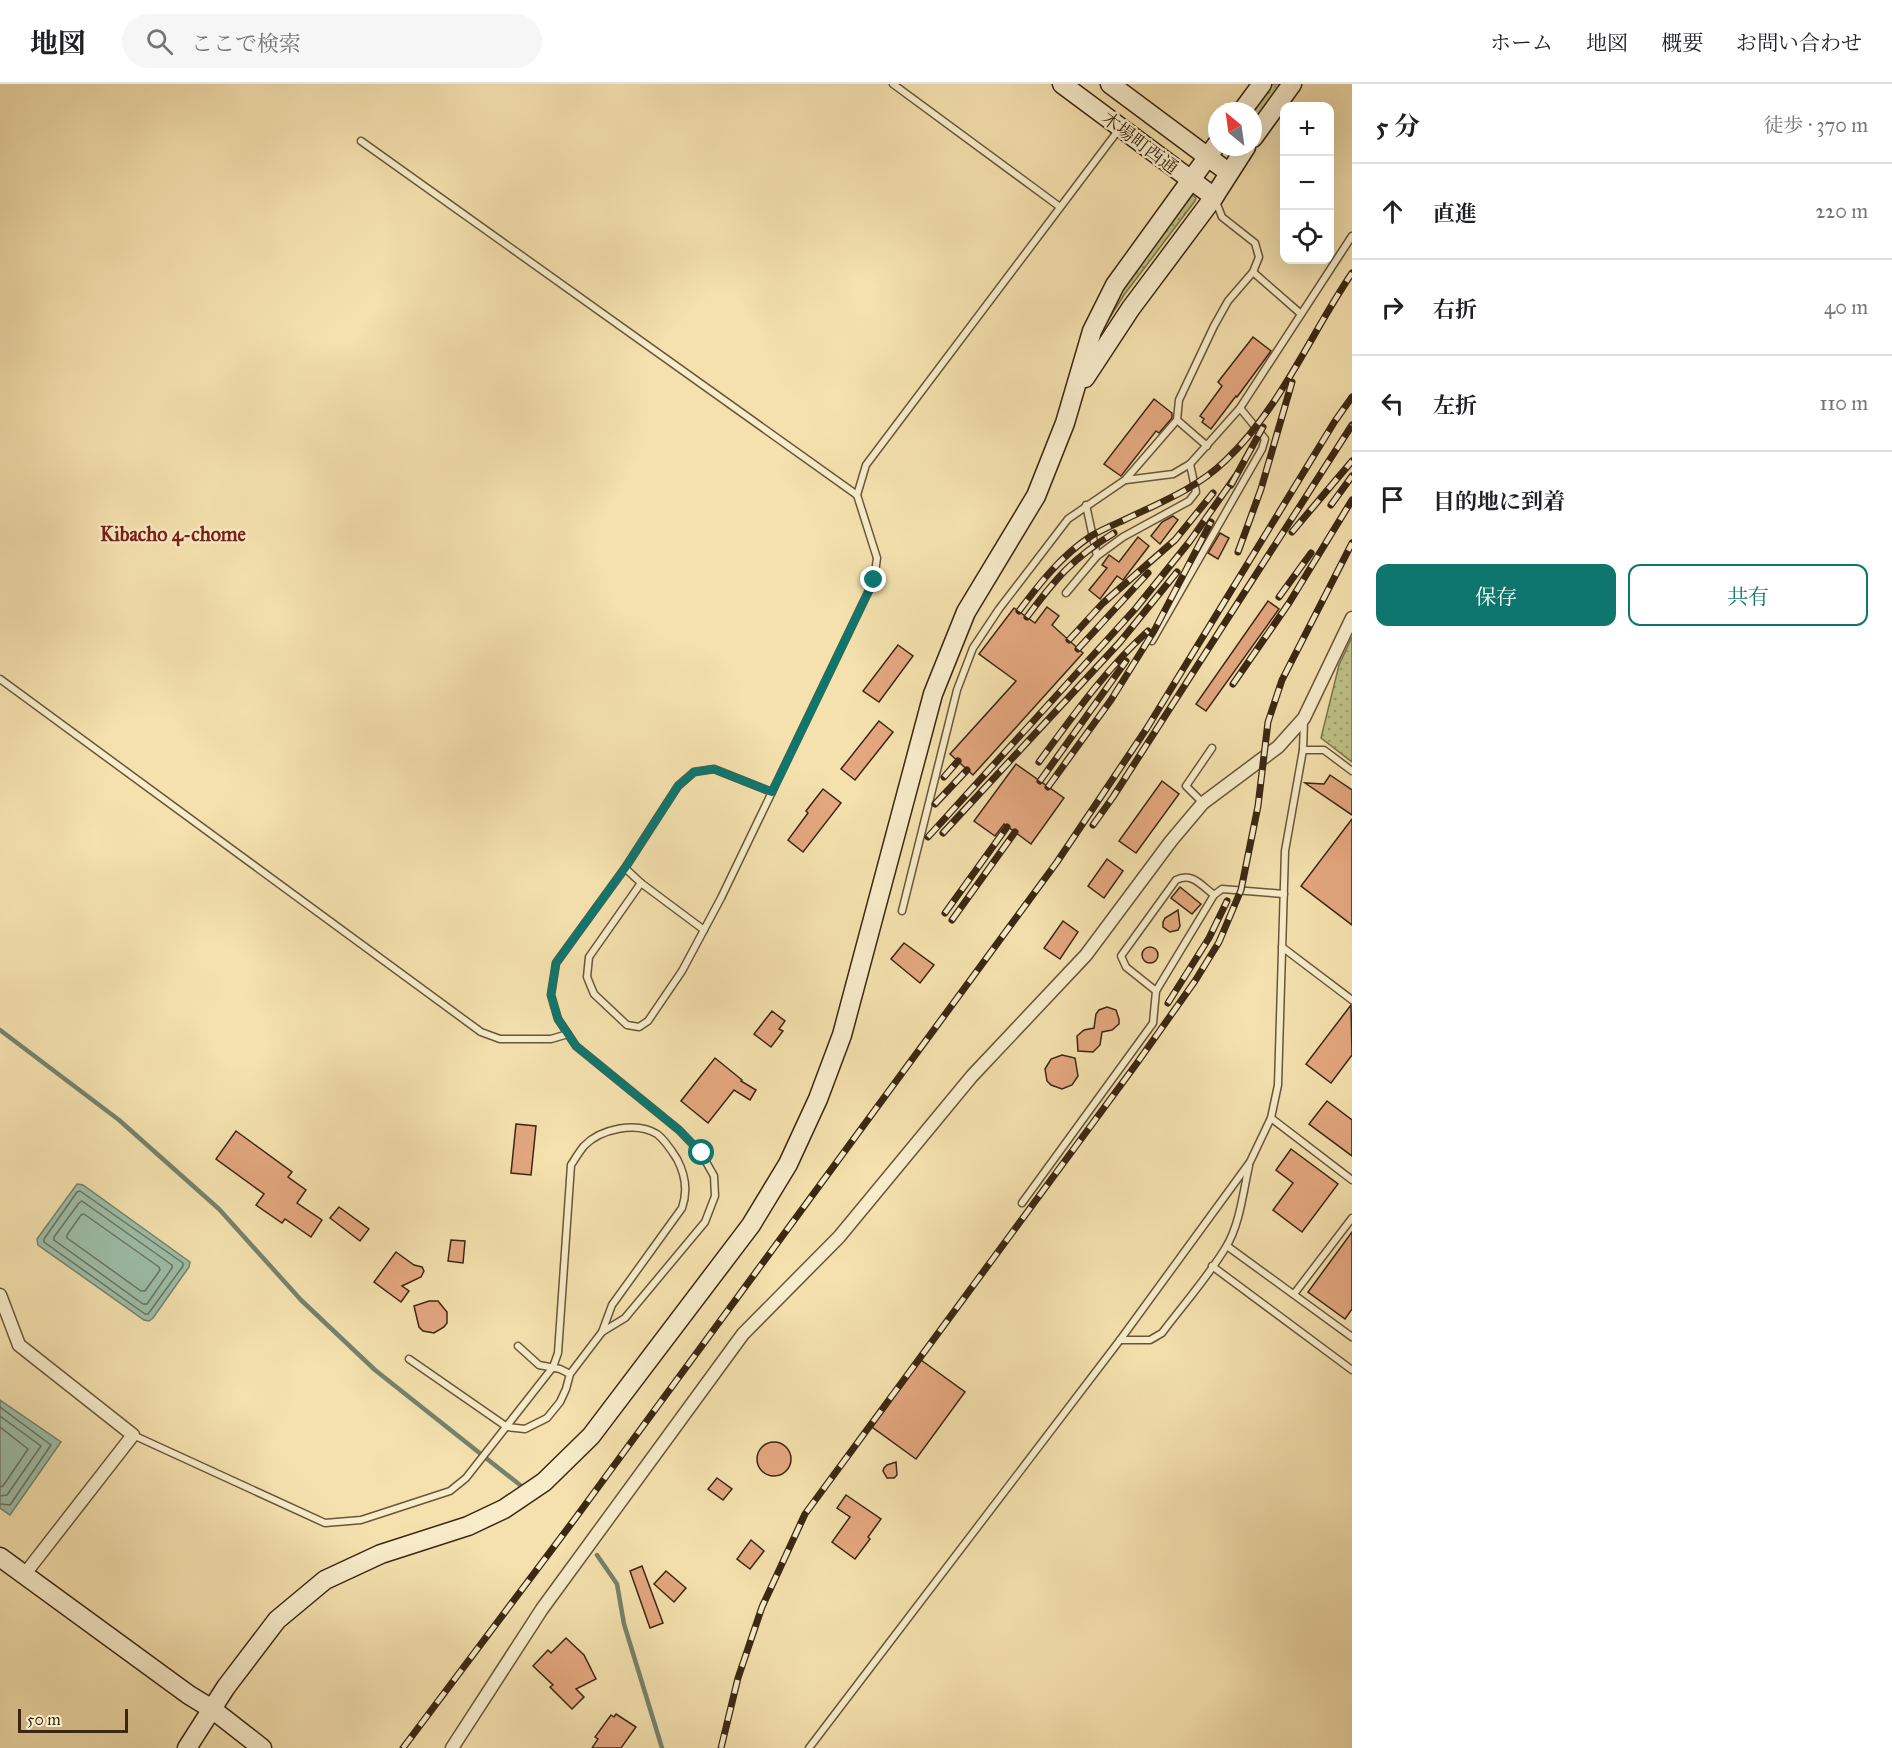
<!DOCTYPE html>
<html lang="ja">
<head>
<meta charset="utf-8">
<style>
	:root { --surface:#fff; --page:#f6f6f6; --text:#202124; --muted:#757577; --line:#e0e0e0; --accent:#0f766e }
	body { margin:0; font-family:"IM FELL Great Primer","Noto Serif JP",serif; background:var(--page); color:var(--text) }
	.controls { position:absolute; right:18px; top:18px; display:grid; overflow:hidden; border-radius:12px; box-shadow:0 6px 24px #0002 }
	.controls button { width:54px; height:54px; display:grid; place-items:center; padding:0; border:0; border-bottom:2px solid var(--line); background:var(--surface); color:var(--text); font:30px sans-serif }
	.compass { position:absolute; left:1208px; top:18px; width:54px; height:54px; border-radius:50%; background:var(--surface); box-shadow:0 6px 24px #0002; rotate:331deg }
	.scale { position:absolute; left:18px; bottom:15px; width:110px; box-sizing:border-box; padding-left:6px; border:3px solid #3b2712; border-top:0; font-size:16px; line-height:21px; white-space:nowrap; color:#3b2712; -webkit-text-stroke:4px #f8ecca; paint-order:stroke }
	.stop { position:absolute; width:18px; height:18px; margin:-14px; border:4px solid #0f766e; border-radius:50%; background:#fff }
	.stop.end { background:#0f766e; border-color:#fff; box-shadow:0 2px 6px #0008 }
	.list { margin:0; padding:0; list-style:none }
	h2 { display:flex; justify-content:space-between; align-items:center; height:78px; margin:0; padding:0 24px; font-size:26px }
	h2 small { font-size:20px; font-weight:400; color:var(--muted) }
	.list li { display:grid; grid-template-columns:39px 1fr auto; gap:18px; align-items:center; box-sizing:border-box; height:96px; padding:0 24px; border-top:2px solid var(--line) }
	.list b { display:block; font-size:22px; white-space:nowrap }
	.list em { font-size:20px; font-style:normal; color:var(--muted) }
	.actions { display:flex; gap:12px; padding:18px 24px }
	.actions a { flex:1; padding:14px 0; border:2px solid var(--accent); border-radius:12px; text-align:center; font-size:21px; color:var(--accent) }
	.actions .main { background:var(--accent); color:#fff }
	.icon { flex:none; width:33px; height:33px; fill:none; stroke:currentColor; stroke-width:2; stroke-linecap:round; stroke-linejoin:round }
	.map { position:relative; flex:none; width:1352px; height:1664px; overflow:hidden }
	header { display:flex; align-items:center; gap:36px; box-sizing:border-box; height:84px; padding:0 30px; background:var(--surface); border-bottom:2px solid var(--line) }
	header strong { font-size:28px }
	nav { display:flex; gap:33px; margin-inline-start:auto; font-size:21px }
	.search { width:420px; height:54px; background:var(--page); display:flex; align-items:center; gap:15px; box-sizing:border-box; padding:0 21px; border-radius:33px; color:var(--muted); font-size:22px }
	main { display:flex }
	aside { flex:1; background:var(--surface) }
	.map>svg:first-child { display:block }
	.grass { fill:url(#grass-dots); stroke:#7d744d; stroke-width:1.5 }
	.water { fill:#9cbea9; stroke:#75826d; stroke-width:1.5 }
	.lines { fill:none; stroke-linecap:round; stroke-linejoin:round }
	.shore { stroke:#6c725e; stroke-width:1.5 }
	.stream { stroke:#75826d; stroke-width:4.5 }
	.building { fill:#e4a780; stroke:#3b2712; stroke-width:1.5 }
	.lane-casing { stroke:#695639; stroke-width:9 }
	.street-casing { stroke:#695639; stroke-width:15 }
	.secondary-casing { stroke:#3b2712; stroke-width:21 }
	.lane { stroke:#f8ecca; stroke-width:6 }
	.street { stroke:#f8ecca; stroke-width:12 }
	.secondary { stroke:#f8ecca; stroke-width:18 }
	.rail-casing { stroke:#3b2712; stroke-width:7 }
	.rail { stroke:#f8ecca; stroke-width:4.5; stroke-dasharray:14; stroke-linecap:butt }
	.route { stroke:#0f766e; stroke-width:8 }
	.labels { text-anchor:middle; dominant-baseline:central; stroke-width:4.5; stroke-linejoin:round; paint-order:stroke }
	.street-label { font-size:18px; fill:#3b2712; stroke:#f8ecca }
	.neighbourhood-label { font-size:20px; font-weight:bold; fill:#7a1f14; stroke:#f8ecca }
</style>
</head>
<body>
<header>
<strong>地図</strong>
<div class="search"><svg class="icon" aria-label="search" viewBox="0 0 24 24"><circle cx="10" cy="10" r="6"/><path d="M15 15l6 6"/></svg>ここで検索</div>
<nav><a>ホーム</a><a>地図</a><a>概要</a><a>お問い合わせ</a></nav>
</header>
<main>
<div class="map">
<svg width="1352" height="1664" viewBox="0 0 1352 1664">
	<defs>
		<pattern id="grass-dots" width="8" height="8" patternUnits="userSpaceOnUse" patternTransform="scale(1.5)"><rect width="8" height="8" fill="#bfc288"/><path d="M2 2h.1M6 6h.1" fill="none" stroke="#9c9e6e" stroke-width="1.8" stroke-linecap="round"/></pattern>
	</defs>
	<rect width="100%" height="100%" fill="#f4e1ae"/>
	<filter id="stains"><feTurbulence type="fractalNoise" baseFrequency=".00333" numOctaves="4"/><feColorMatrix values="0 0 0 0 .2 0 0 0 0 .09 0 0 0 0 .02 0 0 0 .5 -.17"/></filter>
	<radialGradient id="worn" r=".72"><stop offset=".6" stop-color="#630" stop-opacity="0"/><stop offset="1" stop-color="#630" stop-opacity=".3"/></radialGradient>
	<g class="grass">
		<path d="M1271 0H1281L1253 39 1252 27Z"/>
		<path d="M1192 111 1196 114 1195 117 1124 211 1095 257 1119 209Z"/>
		<path d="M1352 553V678L1321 654 1339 581Z"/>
	</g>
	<g class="water">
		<path d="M77 1100 83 1101 190 1178 189 1183 153 1234 149 1237 144 1236 38 1161 37 1155Z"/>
		<path d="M0 1316 61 1358 10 1431 0 1424Z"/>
	</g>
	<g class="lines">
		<g class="shore">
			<path d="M80 1107 183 1179V1182L148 1230H145L44 1158V1155L77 1108Z"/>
			<path d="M82 1117 172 1181V1184L147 1220H143L54 1156V1153L79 1119Z"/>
			<path d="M84 1130 159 1183 160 1186 145 1207H141L67 1154V1151L81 1131Z"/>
			<path d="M0 1323 51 1361 10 1421 0 1420"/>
			<path d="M0 1332 41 1362 7 1411 0 1412"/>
			<path d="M0 1343 28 1365 3 1402 0 1403"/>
		</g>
		<g class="stream">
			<path d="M0 946 119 1036 219 1125 301 1216 375 1286 520 1401"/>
			<path d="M597 1471 617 1500 624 1540 662 1664"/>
		</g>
	</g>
	<g class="building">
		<path d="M1253 253 1271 267 1237 313 1236 312 1211 345 1202 338 1204 335 1200 332 1222 302 1218 298Z"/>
		<path d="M1154 315 1172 329V334L1159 349 1156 347 1121 392 1104 380Z"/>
		<path d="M1173 432 1178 436 1160 460 1151 452 1162 438Z"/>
		<path d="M1220 449 1229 454 1218 475 1208 469Z"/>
		<path d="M1138 453 1149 462 1123 496 1117 492 1100 515 1089 506 1107 484 1102 481 1109 471 1119 478Z"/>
		<path d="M1268 517 1279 525 1206 627 1196 620Z"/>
		<path d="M1047 523 1059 532 1052 541 1083 569 973 691 950 670 1016 597 979 570 1014 524 1035 539Z"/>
		<path d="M898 561 913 572 879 618 863 607Z"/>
		<path d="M879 637 893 648 855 696 841 685Z"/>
		<path d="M1016 680 1064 714 1031 760 1004 740 995 752 974 737Z"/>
		<path d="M1330 691 1352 706V731L1305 699 1324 700Z"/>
		<path d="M1162 697 1179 710 1136 769 1119 757Z"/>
		<path d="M823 705 841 719 803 768 788 756 808 729 806 727Z"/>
		<path d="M1352 735V841L1301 802Z"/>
		<path d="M1107 775 1123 787 1104 814 1088 802Z"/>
		<path d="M1180 803 1201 820 1192 830 1171 814Z"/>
		<path d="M1178 826 1180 842 1178 846 1170 848 1163 843V838L1165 834Z"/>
		<path d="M1063 837 1078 848 1060 875 1044 864Z"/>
		<path d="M904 859 934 881 920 899 891 875Z"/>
		<circle cx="1150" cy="871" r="8"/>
		<path d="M1351 921 1352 971 1331 999 1306 980Z"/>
		<path d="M1107 923 1116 926 1119 935V940L1112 946 1102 948 1100 961 1093 968 1078 967 1077 952 1084 946 1094 944 1096 930 1099 926Z"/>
		<path d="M772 927 785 937 779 945 783 947 771 963 754 950Z"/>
		<path d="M1062 971 1075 974 1078 992 1072 1001 1062 1005 1051 1001 1047 997 1045 985 1051 975Z"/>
		<path d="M715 974 742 996 741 997 756 1006 750 1016 734 1006 708 1039 681 1017Z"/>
		<path d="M1327 1017 1352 1036V1072L1309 1040Z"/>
		<path d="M516 1040 536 1042 531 1091 511 1089Z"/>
		<path d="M236 1047 292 1088 288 1093 306 1106 297 1119 322 1136 311 1153 285 1135 282 1139 256 1121 264 1110 216 1075Z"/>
		<path d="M1291 1065 1338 1100 1302 1148 1273 1126 1293 1099 1276 1086Z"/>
		<path d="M339 1123 369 1145 360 1157 330 1134Z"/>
		<path d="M1352 1148V1225L1345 1235 1308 1208Z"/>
		<path d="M451 1156 465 1157 463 1179 448 1177Z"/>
		<path d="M396 1168 414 1181 422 1183 424 1187 421 1193 402 1202 409 1207 401 1218 374 1198Z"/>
		<path d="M429 1217H438L447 1228V1239L444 1243 434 1249 423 1247 419 1243 414 1222Z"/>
		<path d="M921 1276 965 1308 916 1375 872 1343Z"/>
		<circle cx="774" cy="1375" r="17"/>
		<path d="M896 1378 897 1391 894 1394H887L883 1387 884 1384 887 1381Z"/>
		<path d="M717 1394 732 1405 723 1416 708 1405Z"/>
		<path d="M846 1411 881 1435 868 1453 870 1455 855 1475 832 1458 850 1433 837 1424Z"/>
		<path d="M751 1456 764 1467 750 1485 737 1475Z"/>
		<path d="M642 1482 663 1539 650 1544 630 1487Z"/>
		<path d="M666 1487 686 1504 674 1518 654 1500Z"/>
		<path d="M566 1554 584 1571 596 1595 576 1605 584 1613 572 1625 550 1603 553 1601 533 1582 548 1566 551 1569Z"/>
		<path d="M616 1630 636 1643 621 1664H592L598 1655 595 1653 611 1631 614 1633Z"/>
	</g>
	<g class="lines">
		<g class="lane-casing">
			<g id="lane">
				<path d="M893 0 1060 123"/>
				<path d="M361 57 857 411"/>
				<path d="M1253 188 1301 230"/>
				<path d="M1177 336 1207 362"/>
				<path d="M1126 396 1173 390 1190 380 1240 324 1352 152"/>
				<path d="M1086 421 1097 472"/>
				<path d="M1066 509 1097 472 1123 453 1189 417 1196 408 1190 380"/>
				<path d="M1152 557 1262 365 1265 355 1240 324"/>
				<path d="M0 595 481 948 500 955H551L568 950"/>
				<path d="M1303 666H1324L1352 687"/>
				<path d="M1203 719 1186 702 1212 664"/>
				<path d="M625 784 641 799 704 846"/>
				<path d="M641 799 589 873 587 893 594 910 627 941 639 943 648 937 682 887 721 814 874 496 877 474 857 411 866 381 1120 44"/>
				<path d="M902 827 957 606 973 564 999 525 1068 435 1125 396 1177 336 1179 316 1214 242 1228 217 1253 188 1259 173 1255 159 1222 133 1215 115"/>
				<path d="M1282 863 1352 916"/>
				<path d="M1156 907 1126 883 1121 872 1176 796C1192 788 1201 801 1214 811"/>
				<path d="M1271 1034 1352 1096"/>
				<path d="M1022 1119 1153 939 1156 907 1214 811 1222 805 1284 810"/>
				<path d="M1227 1162 1352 1253"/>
				<path d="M1212 1182 1352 1286"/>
				<path d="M1294 1210 1352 1134"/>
				<path d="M1120 1256H1150L1162 1249C1183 1221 1208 1193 1226 1163 1240 1140 1243 1108 1249 1082"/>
				<path d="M518 1262 539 1281 560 1285 570 1290"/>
				<path d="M409 1275 507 1343 525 1345 547 1334 560 1318 566 1305 570 1290 602 1248 625 1234 705 1138 715 1112 714 1092 701 1069 679 1046 576 962 558 935 551 911 556 879 625 784 678 702 694 688 714 685 772 708"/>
				<path d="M133 1351 325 1439 361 1436 450 1407 466 1394 553 1283 558 1269 571 1081C575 1075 579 1068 584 1062 600 1045 636 1037 657 1050 665 1056 672 1067 677 1075 686 1092 688 1107 682 1124L612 1221 602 1248"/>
				<path d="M809 1664 1120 1256 1250 1078 1271 1034 1278 1001 1285 767 1303 666 1304 637"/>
			</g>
		</g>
		<g class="street-casing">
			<g id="street">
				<path d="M0 1211 19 1261 133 1351 24 1491"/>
				<path d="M452 1664 542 1525 743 1250 839 1153 972 992 1086 871 1171 757 1203 719 1278 663 1304 634 1352 534"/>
			</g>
		</g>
		<g class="secondary-casing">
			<g id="secondary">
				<path d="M1062 0 1214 113"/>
				<path d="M1110 0 1228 88"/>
				<path d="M1242 27 1262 0"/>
				<path d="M1253 54 1292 0"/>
				<path d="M1085 294 1131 224 1214 113 1246 63"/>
				<path d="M0 1473 189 1611 212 1625 262 1664"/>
				<path d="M187 1664 226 1603 277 1536 325 1496 381 1470 468 1442 504 1425 544 1398 591 1352 751 1141 788 1080 818 1015 842 951 933 610 966 528 1036 412 1065 339 1092 247 1115 201 1217 60"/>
			</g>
		</g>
		<use href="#lane" class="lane"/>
		<use href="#street" class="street"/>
		<use href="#secondary" class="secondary"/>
		<g class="rail-casing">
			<g id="rail">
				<path d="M1231 401 1263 343"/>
				<path d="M1331 421 1352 392"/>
				<path d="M1292 448 1352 377"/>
				<path d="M1238 468 1261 405 1292 298"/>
				<path d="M1279 513 1311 469"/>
				<path d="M1019 527C1040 499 1061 472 1091 452 1101 446 1113 441 1124 436 1159 419 1196 405 1225 377 1280 325 1310 251 1352 189"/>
				<path d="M1027 533C1056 494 1073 474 1114 449"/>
				<path d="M1069 556 1103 519 1175 456 1213 409"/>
				<path d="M1078 565 1148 489"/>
				<path d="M1233 600 1289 519 1352 416"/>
				<path d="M1039 678C1073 632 1105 586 1148 547"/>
				<path d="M944 693 958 677"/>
				<path d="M1040 697 1126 577"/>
				<path d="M1048 703 1111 616 1154 547 1211 438"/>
				<path d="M935 720 967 686"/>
				<path d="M1093 741 1113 713 1352 341"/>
				<path d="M943 749 1120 558 1177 488"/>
				<path d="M928 753 1136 524 1190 457 1235 393"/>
				<path d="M945 829 1007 743"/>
				<path d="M952 836 1015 748"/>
				<path d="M1168 919 1209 854 1227 817"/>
				<path d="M403 1664 574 1436 1057 778 1147 644 1335 337 1352 313"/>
				<path d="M721 1664 738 1594 762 1523 805 1430 1137 979 1195 897 1219 858 1241 806 1258 722 1268 638 1282 596 1352 459"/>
			</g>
		</g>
		<use href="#rail" class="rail"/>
	</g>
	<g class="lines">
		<path class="route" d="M702 1069 679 1046 576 962 558 935 551 911 556 879 625 784 678 702 694 688 714 685 772 708 874 496"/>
	</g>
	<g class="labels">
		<g class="street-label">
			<text transform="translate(1140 59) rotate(37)">木場町西通</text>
		</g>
		<g class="neighbourhood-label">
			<text x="173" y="450">Kibacho 4-chome</text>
		</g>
	</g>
	<rect width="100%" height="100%" filter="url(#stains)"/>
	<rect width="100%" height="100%" fill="url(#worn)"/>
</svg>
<div class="controls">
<button>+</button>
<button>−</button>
<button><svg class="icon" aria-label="locate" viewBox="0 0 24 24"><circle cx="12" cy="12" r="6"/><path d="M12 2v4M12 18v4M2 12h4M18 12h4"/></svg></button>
</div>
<svg class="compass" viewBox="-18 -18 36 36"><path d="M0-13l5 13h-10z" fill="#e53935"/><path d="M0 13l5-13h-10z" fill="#757577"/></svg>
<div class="scale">50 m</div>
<div class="stop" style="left:702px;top:1069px"></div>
<div class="stop end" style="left:874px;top:496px"></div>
</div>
<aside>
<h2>5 分<small>徒歩 · 370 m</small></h2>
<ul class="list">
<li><svg class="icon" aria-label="ahead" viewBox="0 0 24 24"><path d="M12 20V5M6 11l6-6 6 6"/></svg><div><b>直進</b></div><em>220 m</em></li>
<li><svg class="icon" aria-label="right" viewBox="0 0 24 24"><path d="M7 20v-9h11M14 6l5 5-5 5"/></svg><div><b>右折</b></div><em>40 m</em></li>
<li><svg class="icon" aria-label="left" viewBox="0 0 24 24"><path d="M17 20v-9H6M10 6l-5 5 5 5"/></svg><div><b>左折</b></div><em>110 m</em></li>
<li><svg class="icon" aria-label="arrive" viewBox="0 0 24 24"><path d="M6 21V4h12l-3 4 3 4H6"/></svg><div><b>目的地に到着</b></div></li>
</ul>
<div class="actions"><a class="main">保存</a><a>共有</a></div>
</aside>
</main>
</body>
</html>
